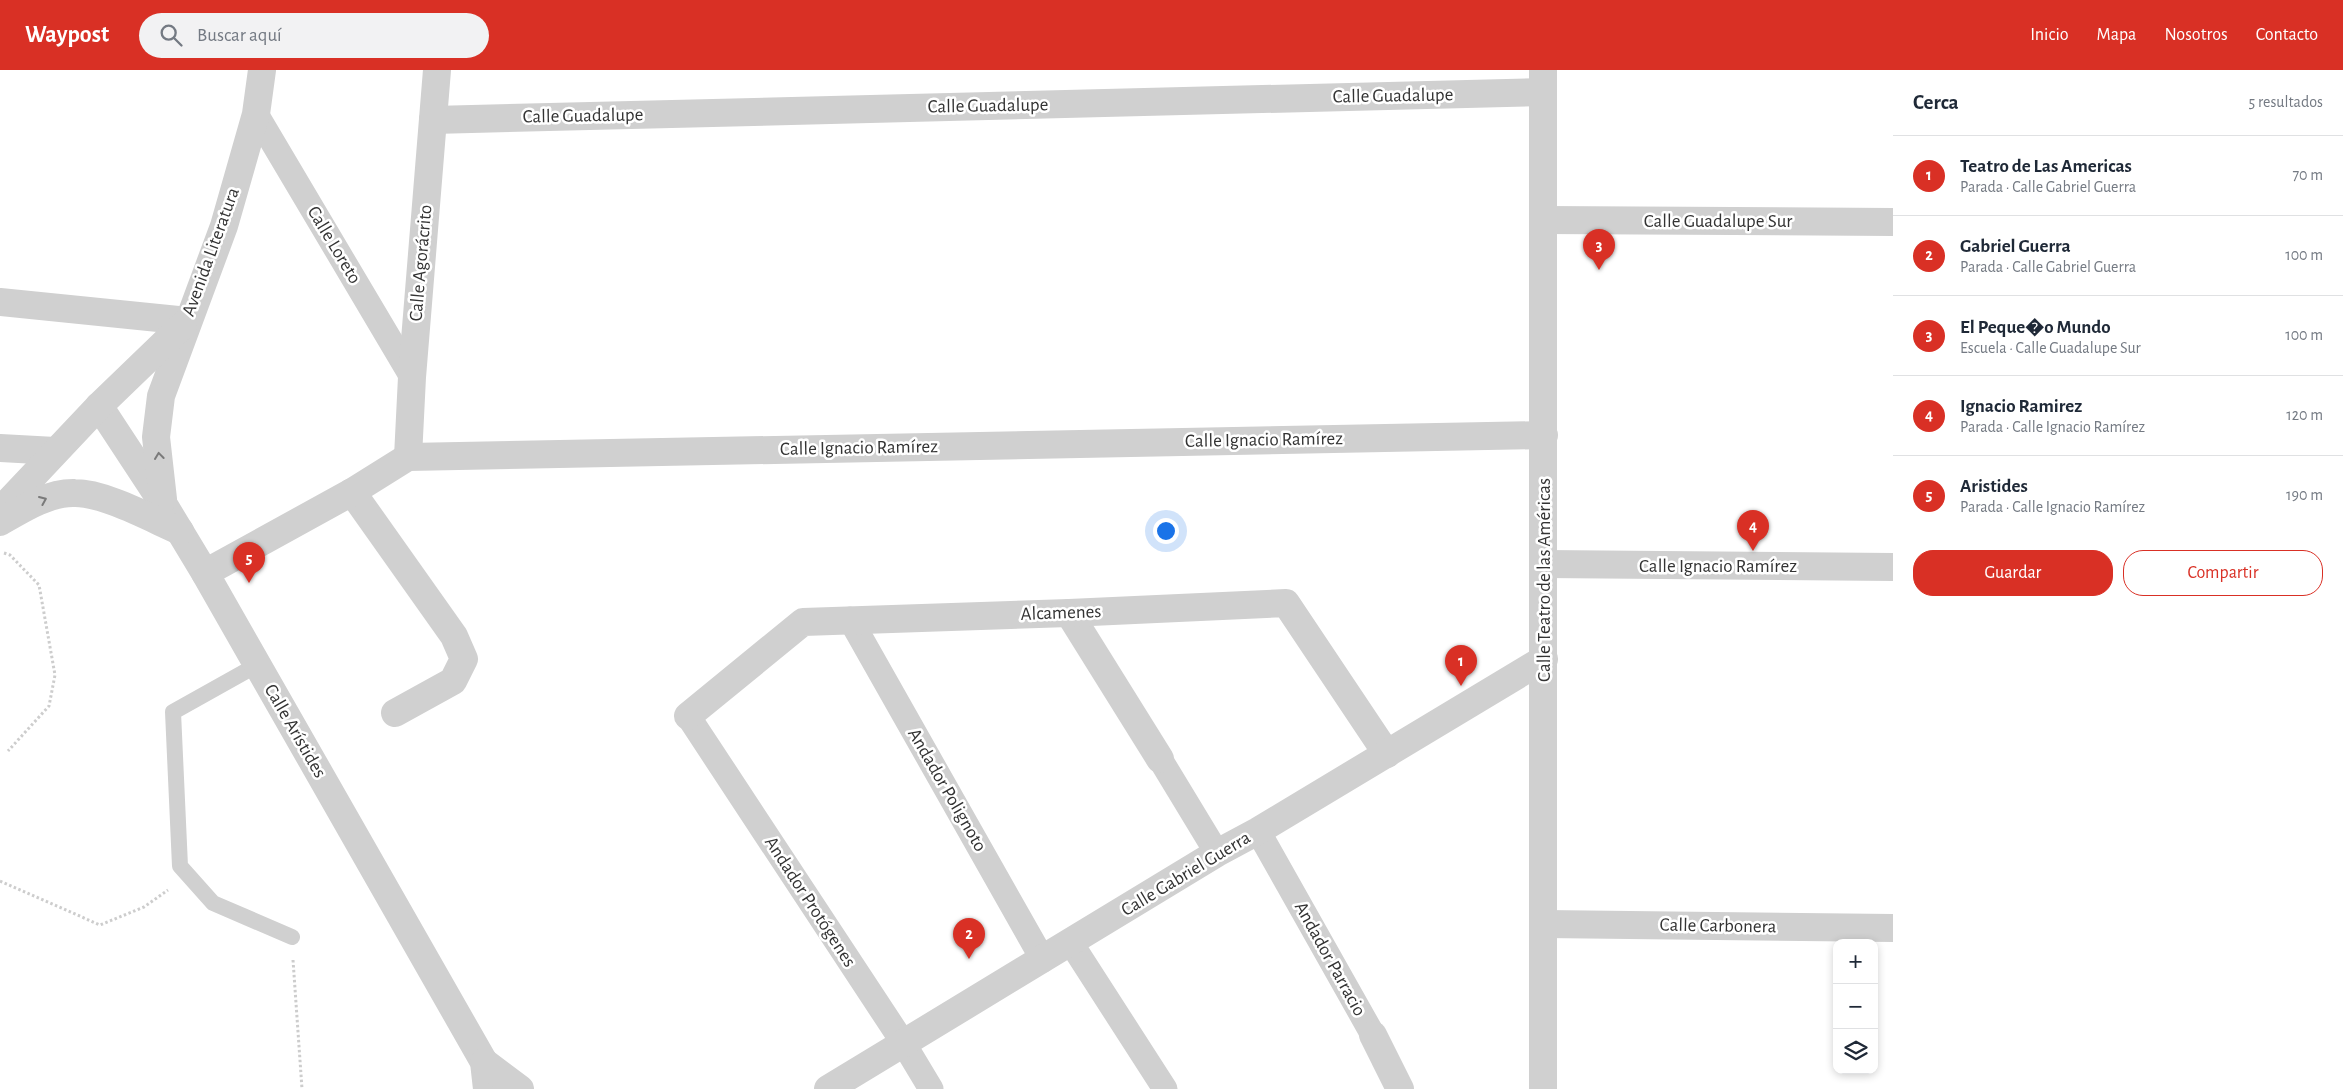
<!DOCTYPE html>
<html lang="es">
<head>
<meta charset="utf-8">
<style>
	:root { --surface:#fff; --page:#f2f2f3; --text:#1f2937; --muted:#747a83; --line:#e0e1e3; --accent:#d93025 }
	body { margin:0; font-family:"Alegreya Sans",sans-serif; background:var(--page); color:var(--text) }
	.controls { position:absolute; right:15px; bottom:15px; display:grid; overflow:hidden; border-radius:10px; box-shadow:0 2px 8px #0003 }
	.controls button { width:45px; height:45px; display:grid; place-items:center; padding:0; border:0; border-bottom:1px solid var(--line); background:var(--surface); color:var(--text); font:25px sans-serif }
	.you { position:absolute; left:1165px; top:460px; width:18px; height:18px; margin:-12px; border:4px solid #fff; border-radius:50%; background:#1a73e8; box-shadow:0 0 0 8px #1a73e833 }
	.badge { display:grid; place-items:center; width:32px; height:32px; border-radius:50%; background:var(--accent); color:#fff; font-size:16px; font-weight:700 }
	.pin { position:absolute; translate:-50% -41px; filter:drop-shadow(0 1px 2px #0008) }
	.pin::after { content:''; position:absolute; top:26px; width:18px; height:15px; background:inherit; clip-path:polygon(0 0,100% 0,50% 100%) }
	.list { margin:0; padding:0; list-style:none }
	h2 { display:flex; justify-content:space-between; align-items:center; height:65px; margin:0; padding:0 20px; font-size:21px }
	h2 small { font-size:16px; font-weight:400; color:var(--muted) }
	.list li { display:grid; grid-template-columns:32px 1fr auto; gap:15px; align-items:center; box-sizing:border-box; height:80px; padding:0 20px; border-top:1px solid var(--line) }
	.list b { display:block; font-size:19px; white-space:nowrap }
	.list p { margin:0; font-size:16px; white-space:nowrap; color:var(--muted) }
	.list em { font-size:16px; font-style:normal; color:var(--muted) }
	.actions { display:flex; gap:10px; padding:15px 20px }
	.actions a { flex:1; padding:11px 0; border:1px solid var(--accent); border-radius:20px; text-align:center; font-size:18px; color:var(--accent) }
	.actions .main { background:var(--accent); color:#fff }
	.icon { flex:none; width:28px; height:28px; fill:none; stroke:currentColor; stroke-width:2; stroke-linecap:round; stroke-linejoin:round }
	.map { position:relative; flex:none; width:1893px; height:1019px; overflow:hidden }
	header { display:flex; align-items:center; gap:30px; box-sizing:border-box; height:70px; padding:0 25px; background:var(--accent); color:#fff }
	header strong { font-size:24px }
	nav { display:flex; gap:28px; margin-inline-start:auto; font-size:18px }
	.search { width:350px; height:45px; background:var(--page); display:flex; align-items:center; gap:12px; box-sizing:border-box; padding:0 18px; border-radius:28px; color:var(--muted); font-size:19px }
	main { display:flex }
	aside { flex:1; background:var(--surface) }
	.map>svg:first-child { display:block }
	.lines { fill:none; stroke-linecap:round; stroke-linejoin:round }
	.path { stroke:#cdcdcd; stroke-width:3; stroke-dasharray:2.5 2.5; stroke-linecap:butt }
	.service { stroke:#d0d0d0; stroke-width:16 }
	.pedestrian { stroke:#d0d0d0; stroke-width:25 }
	.minor { stroke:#d0d0d0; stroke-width:28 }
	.tertiary { stroke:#d0d0d0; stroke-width:28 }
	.oneway { stroke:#7a7a7a }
	.labels { text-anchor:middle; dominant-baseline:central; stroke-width:5; stroke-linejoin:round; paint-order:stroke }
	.street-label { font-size:19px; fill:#333; stroke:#fff }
</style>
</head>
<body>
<header>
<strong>Waypost</strong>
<div class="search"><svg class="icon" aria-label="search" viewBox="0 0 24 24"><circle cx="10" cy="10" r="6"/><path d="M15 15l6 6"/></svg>Buscar aquí</div>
<nav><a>Inicio</a><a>Mapa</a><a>Nosotros</a><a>Contacto</a></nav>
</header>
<main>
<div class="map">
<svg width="1893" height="1019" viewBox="0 0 1893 1019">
	<rect width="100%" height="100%" fill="#fff"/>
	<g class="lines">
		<g class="path">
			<path d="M4 483 10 485 39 515 55 605 49 636 8 681"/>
			<path d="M0 811 100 855 144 837 168 820"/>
			<path d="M293 890 302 1019"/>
		</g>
		<path class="service" d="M257 595 173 642 180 796 213 833 292 867"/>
		<g class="pedestrian">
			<path d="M256 44 412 307"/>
			<path d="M850 549 1043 890"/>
			<path d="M688 646 904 974 931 1019"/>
			<path d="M1160 689 1217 783"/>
			<path d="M1258 761 1373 965"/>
			<path d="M1071 873 1165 1019"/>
		</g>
		<g class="minor">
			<path d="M433 50 1543 22"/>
			<path d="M1543 150 1893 152"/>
			<path d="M0 232 188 251"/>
			<path d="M0 378 55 381"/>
			<path d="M408 387 412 307 437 0"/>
			<path d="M352 422 454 566 464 589 453 611 395 643"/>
			<path d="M1544 494 1893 497"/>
			<path d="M205 503 352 422 408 387 1544 365"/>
			<path d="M1069 543 1160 689"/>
			<path d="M688 646 803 552 1069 543 1286 533 1387 684"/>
			<path d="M1544 854 1893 858"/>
			<path d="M1373 965 1400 1019"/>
		</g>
		<g class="tertiary">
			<path d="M1543 0V1019"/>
			<path d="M99 336 164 435 205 503 484 992 487 1019"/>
			<path d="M163 429 156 367 161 326 224 156 256 44 262 0"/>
			<path d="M0 441 99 336 183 255"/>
			<path d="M0 452C22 439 49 422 75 423 105 423 152 449 180 461"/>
			<path d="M484 992 520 1019"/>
			<path d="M828 1019 1217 783 1258 761 1544 589"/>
		</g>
	</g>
	<defs><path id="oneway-chevron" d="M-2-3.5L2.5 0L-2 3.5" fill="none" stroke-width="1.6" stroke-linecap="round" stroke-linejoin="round" transform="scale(1.25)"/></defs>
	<g class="oneway">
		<use href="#oneway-chevron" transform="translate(159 386) rotate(-97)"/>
		<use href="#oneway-chevron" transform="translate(43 430) rotate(-23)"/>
	</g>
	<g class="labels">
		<g class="street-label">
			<text transform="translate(1393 26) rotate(-1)">Calle Guadalupe</text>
			<text transform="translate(988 36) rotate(-1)">Calle Guadalupe</text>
			<text transform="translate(583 46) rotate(-1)">Calle Guadalupe</text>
			<text x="1718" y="151">Calle Guadalupe Sur</text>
			<text transform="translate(334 175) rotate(59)">Calle Loreto</text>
			<text transform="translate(211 182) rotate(-70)">Avenida Literatura</text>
			<text transform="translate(421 193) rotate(-85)">Calle Agorácrito</text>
			<text transform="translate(1264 370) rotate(-1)">Calle Ignacio Ramírez</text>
			<text transform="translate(859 378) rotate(-1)">Calle Ignacio Ramírez</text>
			<text x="1718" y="496">Calle Ignacio Ramírez</text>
			<text transform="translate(1544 510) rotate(-90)">Calle Teatro de las Américas</text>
			<text transform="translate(1061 543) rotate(-2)">Alcamenes</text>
			<text transform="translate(295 661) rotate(60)">Calle Arístides</text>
			<text transform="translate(947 720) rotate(60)">Andador Polignoto</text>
			<text transform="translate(1186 804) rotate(-31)">Calle Gabriel Guerra</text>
			<text transform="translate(810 832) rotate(57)">Andador Protógenes</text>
			<text transform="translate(1718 856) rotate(1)">Calle Carbonera</text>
			<text transform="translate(1330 889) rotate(61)">Andador Parracio</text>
		</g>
	</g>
</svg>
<div class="controls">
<button>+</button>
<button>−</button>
<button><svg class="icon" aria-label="layers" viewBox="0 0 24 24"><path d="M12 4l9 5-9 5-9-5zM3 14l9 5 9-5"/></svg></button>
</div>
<div class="you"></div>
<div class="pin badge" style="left:1461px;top:616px">1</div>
<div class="pin badge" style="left:969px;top:889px">2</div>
<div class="pin badge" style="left:1599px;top:200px">3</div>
<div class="pin badge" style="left:1753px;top:481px">4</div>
<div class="pin badge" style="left:249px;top:513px">5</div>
</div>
<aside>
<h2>Cerca<small>5 resultados</small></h2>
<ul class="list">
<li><span class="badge">1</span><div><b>Teatro de Las Americas</b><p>Parada · Calle Gabriel Guerra</p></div><em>70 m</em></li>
<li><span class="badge">2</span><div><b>Gabriel Guerra</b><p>Parada · Calle Gabriel Guerra</p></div><em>100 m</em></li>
<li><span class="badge">3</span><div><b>El Peque�o Mundo</b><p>Escuela · Calle Guadalupe Sur</p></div><em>100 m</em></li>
<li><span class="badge">4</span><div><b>Ignacio Ramirez</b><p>Parada · Calle Ignacio Ramírez</p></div><em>120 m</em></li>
<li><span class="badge">5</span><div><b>Aristides</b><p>Parada · Calle Ignacio Ramírez</p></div><em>190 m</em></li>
</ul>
<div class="actions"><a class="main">Guardar</a><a>Compartir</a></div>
</aside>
</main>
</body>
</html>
